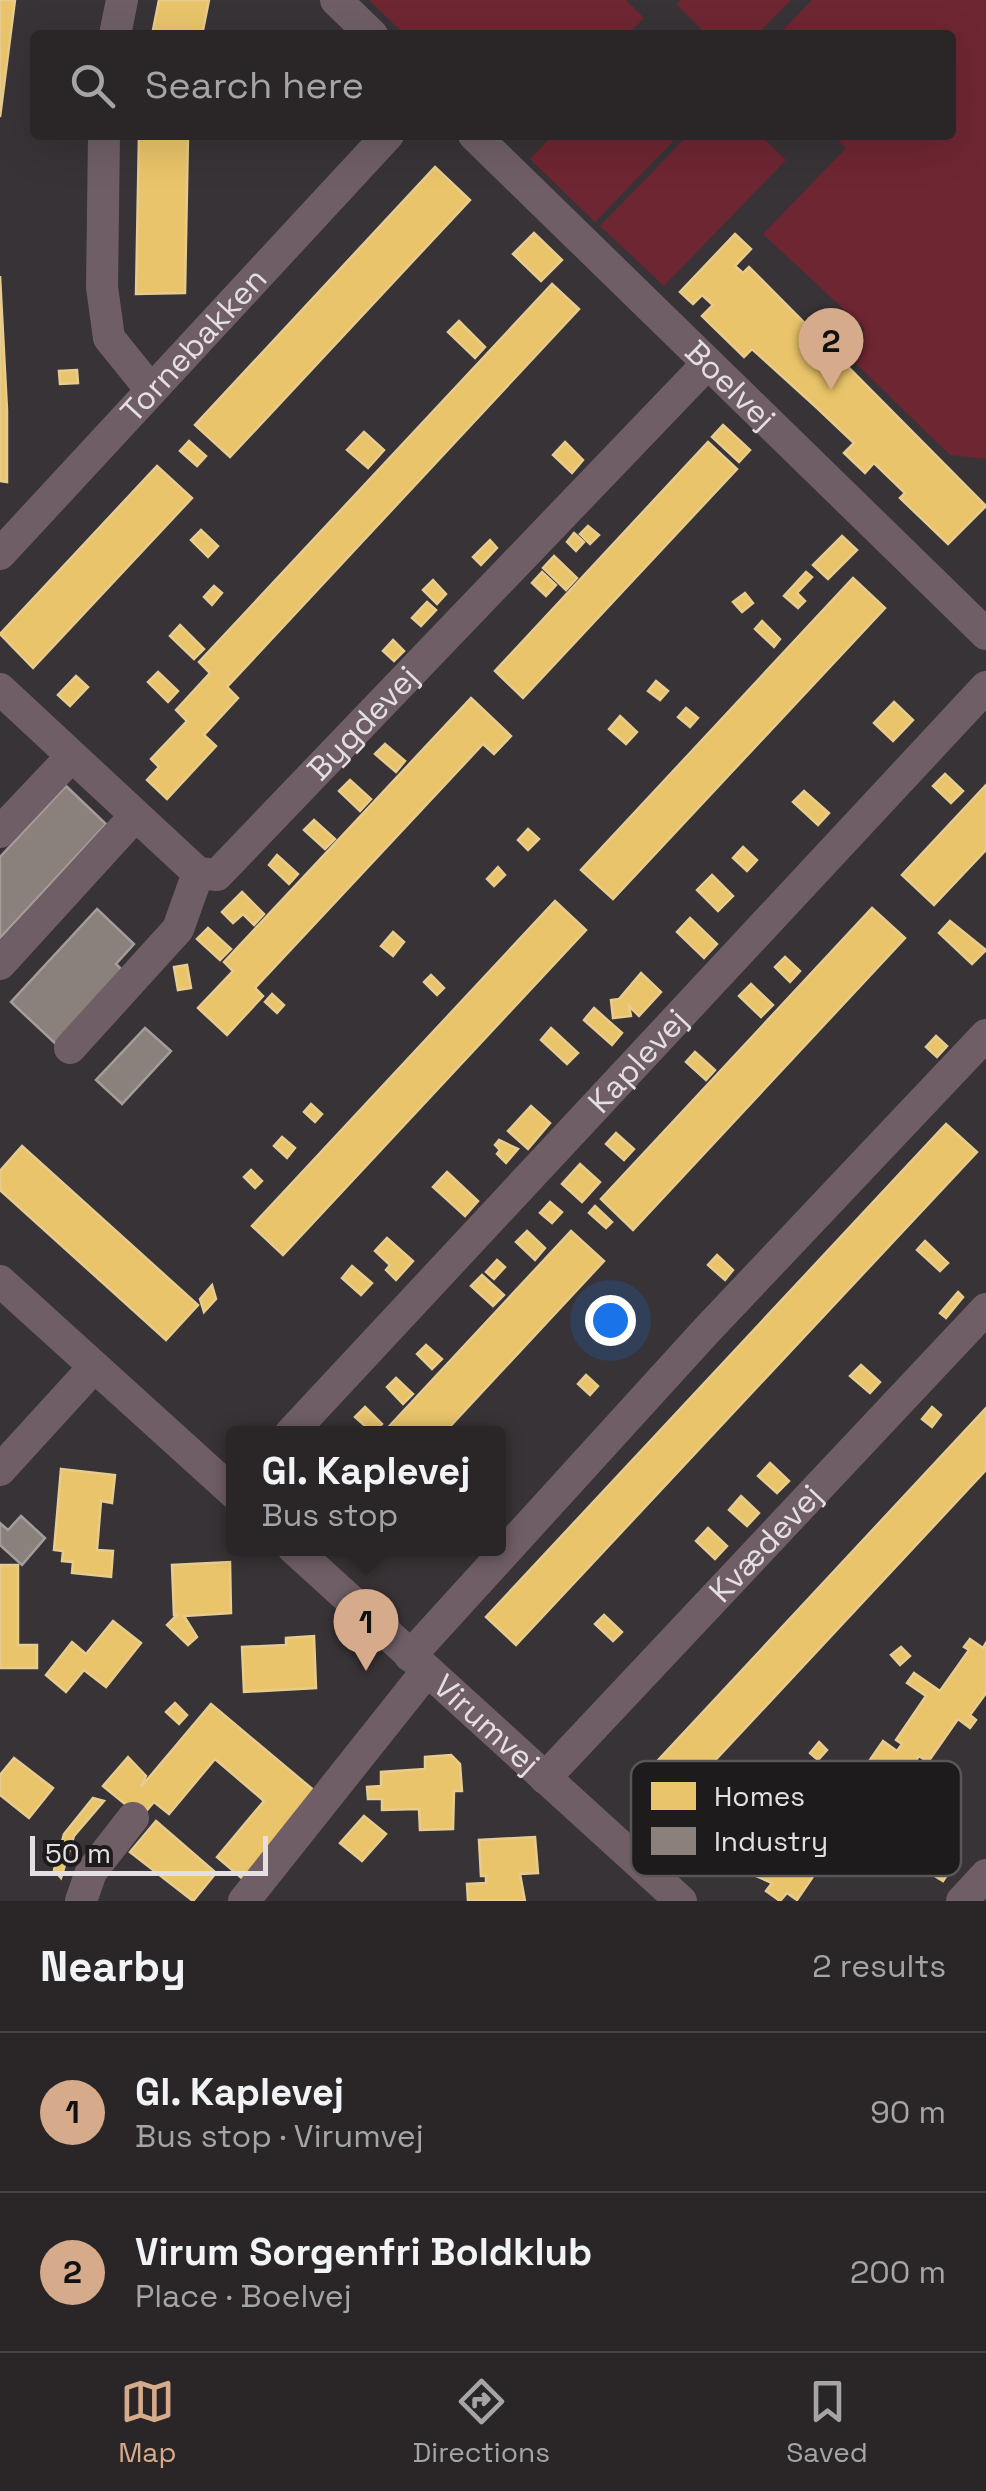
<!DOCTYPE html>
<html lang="en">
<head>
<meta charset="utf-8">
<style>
	:root { --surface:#2a2628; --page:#322e30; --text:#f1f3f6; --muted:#a5a5a8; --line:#464345; --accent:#d6ab8b }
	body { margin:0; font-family:"Space Grotesk",sans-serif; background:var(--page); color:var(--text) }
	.scale { position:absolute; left:30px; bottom:25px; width:238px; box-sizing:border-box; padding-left:10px; border:5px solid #e4dfe3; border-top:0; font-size:28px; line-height:35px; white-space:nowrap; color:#e4dfe3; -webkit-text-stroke:8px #1e1b1d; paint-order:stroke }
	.you { position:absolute; left:610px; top:1320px; width:35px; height:35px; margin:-25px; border:8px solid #fff; border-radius:50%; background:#1a73e8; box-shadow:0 0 0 15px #1a73e833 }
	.badge { display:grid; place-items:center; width:65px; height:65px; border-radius:50%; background:var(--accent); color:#111; font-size:32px; font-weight:700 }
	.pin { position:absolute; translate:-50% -82px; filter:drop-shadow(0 2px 5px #0008) }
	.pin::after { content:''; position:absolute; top:52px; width:35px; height:30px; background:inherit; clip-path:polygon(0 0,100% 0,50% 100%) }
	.popup { position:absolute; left:226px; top:1426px; width:280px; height:130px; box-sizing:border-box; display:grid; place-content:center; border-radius:10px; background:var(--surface); filter:drop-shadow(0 2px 8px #0005); font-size:32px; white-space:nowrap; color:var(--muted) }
	.popup b { font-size:38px; color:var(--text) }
	.popup::after { content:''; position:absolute; left:50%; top:100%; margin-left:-20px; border:20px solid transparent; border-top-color:var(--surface) }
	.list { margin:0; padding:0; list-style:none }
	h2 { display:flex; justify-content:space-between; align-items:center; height:130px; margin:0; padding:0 40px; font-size:42px }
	h2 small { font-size:32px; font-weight:400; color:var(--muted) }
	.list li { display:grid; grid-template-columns:65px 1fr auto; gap:30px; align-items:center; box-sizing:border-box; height:160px; padding:0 40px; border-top:2px solid var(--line) }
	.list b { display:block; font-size:38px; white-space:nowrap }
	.list p { margin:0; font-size:32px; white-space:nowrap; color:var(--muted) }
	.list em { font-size:32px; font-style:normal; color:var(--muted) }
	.icon { flex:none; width:55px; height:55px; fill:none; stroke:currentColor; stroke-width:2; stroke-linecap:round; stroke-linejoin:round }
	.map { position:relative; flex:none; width:986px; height:1901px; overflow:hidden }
	.search { position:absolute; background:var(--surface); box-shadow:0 10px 40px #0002; left:30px; right:30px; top:30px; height:110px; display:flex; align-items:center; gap:25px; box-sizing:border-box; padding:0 35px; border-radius:10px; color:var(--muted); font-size:38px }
	.sheet { height:450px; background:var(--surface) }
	nav { display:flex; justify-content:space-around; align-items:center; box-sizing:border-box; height:140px; border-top:2px solid var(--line); background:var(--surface); font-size:28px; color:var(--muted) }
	nav a { display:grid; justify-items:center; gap:5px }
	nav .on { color:var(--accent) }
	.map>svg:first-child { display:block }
	.green { fill:#6e2632 }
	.homes { fill:#e9c46a; stroke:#e8cc8e; stroke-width:2.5 }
	.industry { fill:#8a817c; stroke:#a59d9b; stroke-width:2.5 }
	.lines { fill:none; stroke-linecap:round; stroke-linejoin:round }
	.minor { stroke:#6f5e66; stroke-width:32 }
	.labels { text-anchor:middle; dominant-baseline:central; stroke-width:10; stroke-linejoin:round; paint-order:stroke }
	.street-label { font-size:32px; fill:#e4dfe3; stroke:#1e1b1d }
	.key { fill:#1e1b1d; stroke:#595658; stroke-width:2.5 }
	.key-label { font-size:28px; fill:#e4dfe3 }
</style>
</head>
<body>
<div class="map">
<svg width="986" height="1901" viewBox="0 0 986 1901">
	<rect width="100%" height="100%" fill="#383336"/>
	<g class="green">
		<path d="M369 0H626L644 18 627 35H405Z"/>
		<path d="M681 0H791L757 35H707L676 4Z"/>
		<path d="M812 0H986V459L950 455 844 352 865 329 763 234 846 148 833 135H951V35H778Z"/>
		<path d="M553 135H679L595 222 530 159Z"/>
		<path d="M688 135H760L786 160 664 286 600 226Z"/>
	</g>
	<g class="homes">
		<path d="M0 0H15L0 117Z"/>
		<path d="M159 0H209L202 35H152Z"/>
		<path d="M139 135H188L185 293 136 294Z"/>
		<path d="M435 167 470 200 230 457 195 425Z"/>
		<path d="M534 233 562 260 541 281 513 254Z"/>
		<path d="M735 234 751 249 735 266 743 273 749 267 986 506 948 544 900 498 905 493 874 463 865 473 844 453 854 443 816 407 752 349 744 357 702 316 713 305 702 295 693 304 680 292Z"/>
		<path d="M0 276 7 410V482L0 481Z"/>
		<path d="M552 284 579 309 227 687 238 698 204 735 216 746 167 799 147 780 159 767 151 759 187 721 176 710 210 673 199 662Z"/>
		<path d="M459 321 485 347 475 358 448 332Z"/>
		<path d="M77 370 78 383 60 384 59 371Z"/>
		<path d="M723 425 750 450 739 462 712 437Z"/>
		<path d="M364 432 384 450 368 468 347 450Z"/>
		<path d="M189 441 206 456 197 466 180 451Z"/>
		<path d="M565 442 583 460 572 473 553 455Z"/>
		<path d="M708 442 737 469 523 698 495 671Z"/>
		<path d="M157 466 192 498 33 668 0 634Z"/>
		<path d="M588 526 599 535 590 544 580 534Z"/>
		<path d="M201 530 218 546 208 557 191 540Z"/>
		<path d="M574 533 584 542 576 551 567 542Z"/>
		<path d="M842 536 857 550 828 579 813 565Z"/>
		<path d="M490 540 497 548 481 565 473 557Z"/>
		<path d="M554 556 577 578 566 590 543 568Z"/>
		<path d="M542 572 556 585 546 596 532 583Z"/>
		<path d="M806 572 812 577 797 593 805 601 798 608 784 596Z"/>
		<path d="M853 578 885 608 613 899 581 870Z"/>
		<path d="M433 580 446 594 437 604 423 590Z"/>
		<path d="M214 586 222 593 212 605 204 597Z"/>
		<path d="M745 593 753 603 742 612 733 602Z"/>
		<path d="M427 602 436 610 421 626 412 618Z"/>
		<path d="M762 621 780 639 774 647 755 629Z"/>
		<path d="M180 625 204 649 194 659 170 636Z"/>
		<path d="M393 640 404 651 394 661 383 651Z"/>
		<path d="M158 672 178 691 168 702 148 682Z"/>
		<path d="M76 676 88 687 70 706 58 695Z"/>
		<path d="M656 681 668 691 660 700 648 691Z"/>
		<path d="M471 698 511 736 494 754 483 744 255 988 263 996 227 1035 198 1008 233 971 224 962Z"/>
		<path d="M894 702 913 720 893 741 874 723Z"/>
		<path d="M686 708 698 718 690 727 678 717Z"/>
		<path d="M620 716 637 732 626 744 609 729Z"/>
		<path d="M385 744 405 761 396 772 375 754Z"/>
		<path d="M945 774 963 791 951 803 933 786Z"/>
		<path d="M350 780 371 799 360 811 339 791Z"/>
		<path d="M986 785V850L934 905 902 875Z"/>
		<path d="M804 791 829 813 818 825 793 802Z"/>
		<path d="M314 820 335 839 325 849 304 830Z"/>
		<path d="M528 829 539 839 528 850 518 840Z"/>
		<path d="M743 847 757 860 747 871 733 858Z"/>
		<path d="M277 855 298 874 289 884 269 865Z"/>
		<path d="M498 867 505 875 494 886 487 879Z"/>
		<path d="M712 875 733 896 718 911 697 890Z"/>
		<path d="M242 892 264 914 254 925 243 914 233 923 222 912Z"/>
		<path d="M555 901 586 930 283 1255 252 1226Z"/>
		<path d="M872 908 905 938 633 1230 601 1199Z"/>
		<path d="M690 918 717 944 704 958 677 932Z"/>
		<path d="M950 921 986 950 972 964 939 933Z"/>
		<path d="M208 928 231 949 220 960 197 939Z"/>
		<path d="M393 932 404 942 393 956 381 946Z"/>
		<path d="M785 957 800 971 790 982 775 967Z"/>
		<path d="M187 965 191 988 178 990 174 967Z"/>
		<path d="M641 973 661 992 639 1016 629 1006 631 1016 613 1018 611 1000 619 999Z"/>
		<path d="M431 975 444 988 437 995 424 982Z"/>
		<path d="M751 984 773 1005 761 1017 739 996Z"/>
		<path d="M272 994 284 1005 277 1013 265 1002Z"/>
		<path d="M594 1008 622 1033 612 1045 584 1020Z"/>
		<path d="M551 1028 578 1053 567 1064 541 1040Z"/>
		<path d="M936 1036 947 1046 937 1057 926 1047Z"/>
		<path d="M695 1052 715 1070 706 1080 686 1062Z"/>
		<path d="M311 1104 322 1114 315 1122 304 1112Z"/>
		<path d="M531 1106 550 1123 528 1149 508 1131Z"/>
		<path d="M946 1124 977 1152 516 1645 486 1617Z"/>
		<path d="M616 1133 634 1149 624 1160 606 1144Z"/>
		<path d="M282 1137 295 1148 287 1158 274 1146Z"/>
		<path d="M499 1140 518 1149 506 1163 497 1154 500 1150 495 1145Z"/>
		<path d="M22 1146 198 1305 166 1340 0 1190V1171Z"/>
		<path d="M580 1164 600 1182 582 1202 562 1184Z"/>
		<path d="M251 1170 262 1181 255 1188 244 1177Z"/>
		<path d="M447 1172 478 1201 465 1216 433 1187Z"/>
		<path d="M550 1202 562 1212 552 1223 540 1213Z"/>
		<path d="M595 1206 612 1222 606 1228 589 1213Z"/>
		<path d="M527 1231 545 1248 535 1260 516 1242Z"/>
		<path d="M571 1231 604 1261 443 1434H382Z"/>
		<path d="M387 1238 413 1261 396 1280 386 1270 390 1265 375 1251Z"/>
		<path d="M925 1241 948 1263 940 1271 917 1250Z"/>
		<path d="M717 1255 733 1270 725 1280 708 1265Z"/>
		<path d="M497 1260 505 1267 494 1279 486 1272Z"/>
		<path d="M352 1266 372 1283 361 1295 342 1278Z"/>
		<path d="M482 1275 504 1295 493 1306 471 1286Z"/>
		<path d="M212 1285 216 1299 204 1312 200 1299Z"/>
		<path d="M958 1292 963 1297 946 1318 940 1313Z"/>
		<path d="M426 1345 442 1359 432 1369 417 1354Z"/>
		<path d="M861 1365 880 1382 870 1393 850 1376Z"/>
		<path d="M586 1375 598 1386 590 1395 578 1384Z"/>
		<path d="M396 1378 413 1394 403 1404 387 1387Z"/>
		<path d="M365 1407 382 1424 373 1433 355 1417Z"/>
		<path d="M932 1407 941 1415 932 1427 922 1419Z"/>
		<path d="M986 1408V1470L679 1799 649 1770Z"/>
		<path d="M770 1463 789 1481 777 1493 758 1476Z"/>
		<path d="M61 1469 115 1475 112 1503 101 1501 97 1550 113 1551 111 1577 72 1573 73 1562 62 1561 63 1551 54 1550Z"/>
		<path d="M741 1496 759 1513 747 1526 729 1510Z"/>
		<path d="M708 1528 727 1546 715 1559 696 1541Z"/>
		<path d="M230 1562 231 1613 184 1616 197 1637 188 1645 167 1625 177 1615H174L172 1565Z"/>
		<path d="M0 1565H18V1645H37V1668H0Z"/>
		<path d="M604 1615 622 1632 613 1641 595 1624Z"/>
		<path d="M113 1621 141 1643 106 1687 84 1670 66 1692 46 1675 72 1642 86 1654Z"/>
		<path d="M314 1636 316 1688 244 1692 242 1647 286 1645V1638Z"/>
		<path d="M970 1639 983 1648 986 1643V1693L970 1715 976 1720 970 1728 958 1719 928 1762 919 1756 885 1807 892 1812 870 1838 858 1829 841 1854 856 1865 850 1873 827 1856 797 1900 787 1893 780 1901 766 1891 772 1883 756 1876 765 1865 772 1869 796 1834 809 1843 814 1836 809 1832 839 1788 853 1798 858 1790 852 1786 883 1741 897 1751 902 1744 896 1740 926 1696 907 1683 914 1673 940 1691 969 1650 964 1647Z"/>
		<path d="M901 1647 910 1656 900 1665 891 1655Z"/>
		<path d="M175 1703 187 1715 179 1724 166 1712Z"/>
		<path d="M211 1704 317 1793 244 1880 217 1857 264 1801 215 1759 169 1814 154 1802 141 1817 103 1786 128 1757 146 1776 141 1787Z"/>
		<path d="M819 1742 827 1750 818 1760 810 1753Z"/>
		<path d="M451 1755 460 1764 462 1791H454L453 1829 420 1830 419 1809 382 1810V1799H368L367 1787 381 1786V1772L425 1769V1757Z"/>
		<path d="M14 1758 53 1788 29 1818 0 1795V1775Z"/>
		<path d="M93 1798 104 1801 74 1836 61 1878 54 1870 64 1834Z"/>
		<path d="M364 1816 386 1834 362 1861 340 1843Z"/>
		<path d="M156 1821 216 1873 193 1901 130 1852Z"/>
		<path d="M535 1837 538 1873 520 1874 525 1901H468L467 1884 486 1883V1876H481L479 1840Z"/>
		<path d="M930 1856 951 1869 943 1881 922 1868Z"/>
	</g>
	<g class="industry">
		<path d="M66 786 106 824 0 938V857Z"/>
		<path d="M97 909 134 944 116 964 126 974 58 1046 11 1002Z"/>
		<path d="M145 1028 171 1051 122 1104 96 1080Z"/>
		<path d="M21 1516 45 1538 22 1565 0 1545V1523L8 1530Z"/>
	</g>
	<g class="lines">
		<g class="minor">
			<path d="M336 0 372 35"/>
			<path d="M115 35 122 0"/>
			<path d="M104 135 102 287 109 338 151 390"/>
			<path id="s1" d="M474 135 986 634"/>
			<path id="s2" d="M0 554 388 135"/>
			<path id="s3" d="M0 689 198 873 217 875 708 363"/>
			<path d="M0 832 71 757"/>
			<path d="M0 964 135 816"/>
			<path d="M70 1048 178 929 198 873"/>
			<path d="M0 1281 234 1493"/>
			<path id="s4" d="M290 1434 986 687"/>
			<path d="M0 1470 94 1367"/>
			<path id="s5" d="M293 1548 681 1901"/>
			<path d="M410 1656 706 1331 986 1035"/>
			<path id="s6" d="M545 1778 986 1309"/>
			<path d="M81 1901 91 1872 133 1818"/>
			<path d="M244 1901 426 1672"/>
			<path d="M962 1901 986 1875"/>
		</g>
	</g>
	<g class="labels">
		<g class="street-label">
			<text stroke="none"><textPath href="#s2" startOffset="285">Tornebakken</textPath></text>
			<text stroke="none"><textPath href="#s1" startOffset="358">Boelvej</textPath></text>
			<text stroke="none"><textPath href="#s3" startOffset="500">Bygdevej</textPath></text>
			<text stroke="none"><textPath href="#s4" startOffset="510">Kaplevej</textPath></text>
			<text stroke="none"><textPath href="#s6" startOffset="322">Kvædevej</textPath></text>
			<text stroke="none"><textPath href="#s5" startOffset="262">Virumvej</textPath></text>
		</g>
	</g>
	<rect x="631" y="1761" width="330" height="115" rx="15" class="key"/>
	<rect x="651" y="1782" width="45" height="28" fill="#e9c46a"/>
	<rect x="651" y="1827" width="45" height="28" fill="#8a817c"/>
	<g class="key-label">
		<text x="714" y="1806">Homes</text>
		<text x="714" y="1851">Industry</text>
	</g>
</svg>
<div class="scale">50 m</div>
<div class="you"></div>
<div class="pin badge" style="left:366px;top:1671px">1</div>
<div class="popup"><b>Gl. Kaplevej</b>Bus stop</div>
<div class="pin badge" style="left:831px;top:390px">2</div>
<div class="search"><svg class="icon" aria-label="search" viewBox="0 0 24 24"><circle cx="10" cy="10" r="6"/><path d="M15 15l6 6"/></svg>Search here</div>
</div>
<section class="sheet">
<h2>Nearby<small>2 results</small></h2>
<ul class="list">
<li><span class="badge">1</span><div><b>Gl. Kaplevej</b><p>Bus stop · Virumvej</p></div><em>90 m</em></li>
<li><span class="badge">2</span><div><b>Virum Sorgenfri Boldklub</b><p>Place · Boelvej</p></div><em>200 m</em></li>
</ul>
</section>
<nav>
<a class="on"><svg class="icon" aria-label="map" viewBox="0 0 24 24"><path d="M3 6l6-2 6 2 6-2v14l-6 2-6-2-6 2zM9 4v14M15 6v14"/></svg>Map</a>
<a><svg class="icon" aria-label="directions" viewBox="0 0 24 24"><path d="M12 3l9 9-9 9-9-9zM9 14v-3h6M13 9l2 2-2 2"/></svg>Directions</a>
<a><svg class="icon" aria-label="saved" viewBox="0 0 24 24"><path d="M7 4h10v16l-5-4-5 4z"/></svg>Saved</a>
</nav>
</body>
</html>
